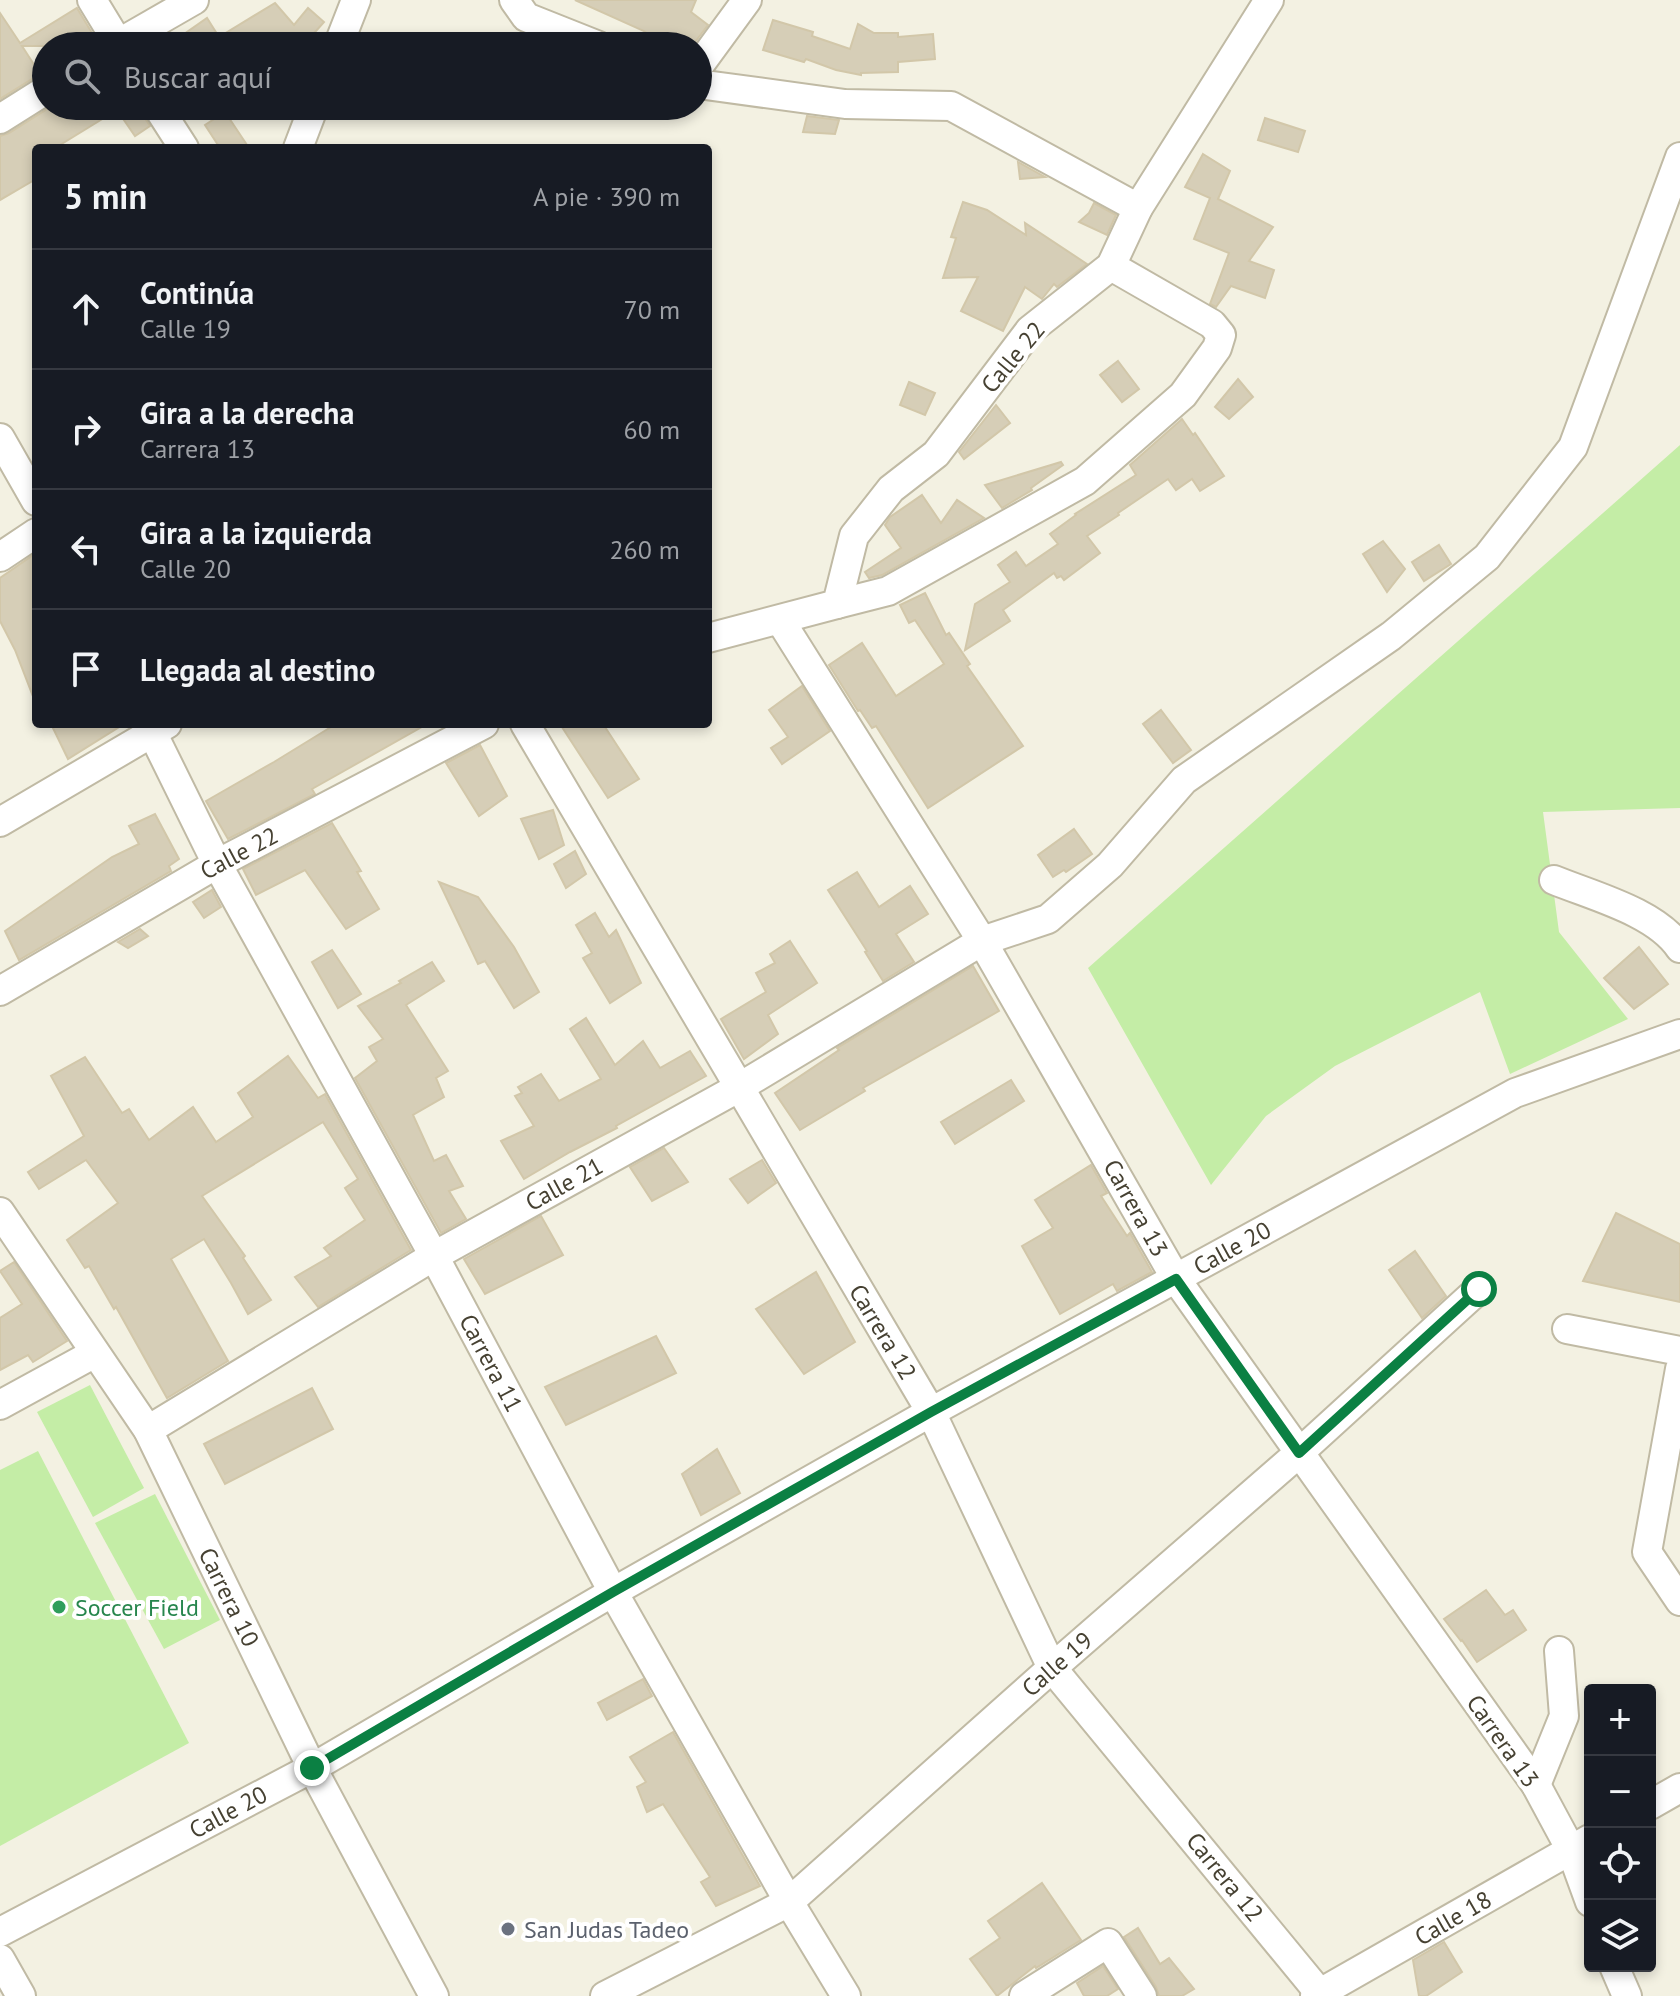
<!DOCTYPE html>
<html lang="es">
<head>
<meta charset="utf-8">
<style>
	:root { --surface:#171b24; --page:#242831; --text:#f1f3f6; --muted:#9ea1a6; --line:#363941 }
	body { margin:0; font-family:"PT Sans",sans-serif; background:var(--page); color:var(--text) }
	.controls { position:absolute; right:24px; bottom:24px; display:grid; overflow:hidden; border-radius:8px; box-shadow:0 4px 12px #0003 }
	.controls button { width:72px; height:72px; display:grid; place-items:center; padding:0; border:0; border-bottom:2px solid var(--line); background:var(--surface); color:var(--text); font:40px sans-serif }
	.stop { position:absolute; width:24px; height:24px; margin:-18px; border:6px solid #0b8043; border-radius:50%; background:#fff }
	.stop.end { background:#0b8043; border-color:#fff; box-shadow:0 2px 8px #0008 }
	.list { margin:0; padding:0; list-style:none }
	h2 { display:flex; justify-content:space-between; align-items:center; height:104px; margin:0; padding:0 32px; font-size:34px }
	h2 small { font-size:26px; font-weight:400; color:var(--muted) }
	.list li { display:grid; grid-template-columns:52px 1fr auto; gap:24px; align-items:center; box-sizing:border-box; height:120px; padding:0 32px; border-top:2px solid var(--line) }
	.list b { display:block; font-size:30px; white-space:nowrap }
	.list p { margin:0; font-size:26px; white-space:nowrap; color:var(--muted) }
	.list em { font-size:26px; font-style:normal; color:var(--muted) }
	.icon { flex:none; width:44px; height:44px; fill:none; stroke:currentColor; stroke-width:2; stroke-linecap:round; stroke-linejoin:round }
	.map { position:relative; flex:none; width:1680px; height:1996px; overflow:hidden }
	.search { position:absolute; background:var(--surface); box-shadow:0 4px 12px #0003; left:32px; top:32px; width:680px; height:88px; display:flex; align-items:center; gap:20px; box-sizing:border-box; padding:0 28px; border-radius:44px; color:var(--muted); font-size:30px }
	.panel { position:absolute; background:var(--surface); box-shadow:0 4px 12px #0003; left:32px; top:144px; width:680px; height:584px; border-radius:8px }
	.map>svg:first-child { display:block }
	.green { fill:#c4eda6 }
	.building { fill:#d6ceb7; stroke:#d2c7a9; stroke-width:2 }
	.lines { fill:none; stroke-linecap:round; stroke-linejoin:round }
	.street-casing { stroke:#c0baa4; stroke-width:32 }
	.street { stroke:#fff; stroke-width:28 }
	.route { stroke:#0b8043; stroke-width:10 }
	.leisure-dot { fill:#2e9e5b; stroke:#fff; stroke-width:3 }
	.worship-dot { fill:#6b7280; stroke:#fff; stroke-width:3 }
	.labels { text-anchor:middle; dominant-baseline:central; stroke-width:8; stroke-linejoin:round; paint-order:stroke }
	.street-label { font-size:24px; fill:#464132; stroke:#fff }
	.leisure-label { font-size:24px; fill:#27864d; stroke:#fff; text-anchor:start }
	.worship-label { font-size:24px; fill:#5b616d; stroke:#fff; text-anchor:start }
</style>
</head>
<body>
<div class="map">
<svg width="1680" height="1996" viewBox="0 0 1680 1996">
	<rect width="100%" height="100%" fill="#f3f1e2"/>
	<g class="green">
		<path d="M1680 445V808L1543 812 1559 932 1628 1019 1510 1074 1480 992 1335 1066 1266 1116 1211 1185 1088 968Z"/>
		<path d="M90 1385 144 1488 93 1517 37 1412Z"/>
		<path d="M38 1451 189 1743 0 1846V1470Z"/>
		<path d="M155 1494 220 1620 164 1649 95 1523Z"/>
	</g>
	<g class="building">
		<path d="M575 0H696L691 12 708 25 692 46H665L644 31Z"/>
		<path d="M275 3 294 25 308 8 324 22 307 41 311 46H167L207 18 219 37Z"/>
		<path d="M77 8 95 38 82 46H22L40 74 0 99V13L20 43Z"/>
		<path d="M773 20 813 32 812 36 850 49 858 24 874 33H898V37L933 34 935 59 898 62V72L861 73V75L836 70 806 59 804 62 763 50Z"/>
		<path d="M52 106H140L143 115 150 126 135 136 117 110 55 148H36V179L0 200V136L9 133Z"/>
		<path d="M225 112 249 148H220L205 125Z"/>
		<path d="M807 116 839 120 835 134 803 132Z"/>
		<path d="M1265 118 1305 131 1298 152 1258 140Z"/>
		<path d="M1203 154 1230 171 1218 199 1273 227 1249 261 1274 270 1265 298 1231 286 1216 307 1210 304 1229 253 1194 239 1210 198 1185 187Z"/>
		<path d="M1018 162 1045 177 1020 179Z"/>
		<path d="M963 202 987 210 1026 235 1025 223 1087 264 1057 287 1054 284 1042 299 1025 287 1003 331 961 311 978 277 943 278 956 238 951 237Z"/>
		<path d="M1094 203 1116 215 1107 235 1079 222 1089 213Z"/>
		<path d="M1118 361 1139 389 1122 402 1100 375Z"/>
		<path d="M1238 379 1253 397 1229 419 1215 407Z"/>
		<path d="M909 382 935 393 925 415 900 405Z"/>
		<path d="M996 405 1010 423 964 459 959 452Z"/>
		<path d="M1182 419 1193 435 1195 433 1224 476 1200 491 1192 479 1176 490 1168 479 1118 513 1119 515 1087 536 1100 553 1064 580 1061 576 1057 578 1054 573 1003 610 1010 621 965 650 975 604 1010 582 998 565 1016 552 1026 566 1058 544 1050 534 1076 515 1075 514 1136 475 1130 465Z"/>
		<path d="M1061 462 1063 465 1031 488 1032 490 1002 508 985 485Z"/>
		<path d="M922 495 941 523 957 500 984 518 882 575 869 578 865 572 901 548 885 525 890 517Z"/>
		<path d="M1383 541 1405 569 1387 592 1363 554Z"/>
		<path d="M1439 545 1451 564 1424 581 1412 562Z"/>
		<path d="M36 553V699H34L15 650 0 621V578Z"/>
		<path d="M925 593 946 635 949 633 970 664 967 666 1023 746 928 808 876 726 872 728 860 710 858 711 829 665 862 643 896 696 944 664 915 620 909 623 900 605Z"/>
		<path d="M802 686 830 731 782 764 771 748 788 737 769 710Z"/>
		<path d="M1161 710 1191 750 1173 763 1143 724Z"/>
		<path d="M51 724H124L68 759Z"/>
		<path d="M336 724H427L312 789 315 794 228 839 206 801 274 762Z"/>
		<path d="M560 724H603L639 779 608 798Z"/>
		<path d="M480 745 507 796 479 816 446 763Z"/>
		<path d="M553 810 564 845 539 859 521 819Z"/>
		<path d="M155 814 179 859 169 866 171 871 19 960 5 931 112 857 139 844 129 826Z"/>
		<path d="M332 823 361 871 357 872 379 909 346 929 305 870 256 895 243 869Z"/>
		<path d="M1074 829 1092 854 1066 872 1064 870 1053 877 1038 855Z"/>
		<path d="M575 851 586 874 566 888 554 864Z"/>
		<path d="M857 872 879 907 910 886 928 914 896 934 914 962 883 981 865 952 867 951 828 890Z"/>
		<path d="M439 882 478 897 514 947 539 992 514 1008 485 961 478 964Z"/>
		<path d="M212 890 221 907 204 918 193 902Z"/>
		<path d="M595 913 609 937 616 930 641 983 610 1003 583 958 592 953 576 925Z"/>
		<path d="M140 929 148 936 128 948 118 942Z"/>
		<path d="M790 941 817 983 768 1015 778 1034 744 1059 721 1019 766 992 756 973 775 963 770 954Z"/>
		<path d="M1639 947 1668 984 1634 1009 1604 978Z"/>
		<path d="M332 950 361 994 338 1008 312 962Z"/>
		<path d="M432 962 444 981 406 1005 448 1071 436 1078 444 1097 413 1115 434 1161 446 1155 463 1186 449 1191 466 1219 441 1233 355 1078 377 1061 369 1047 383 1039 358 1006 401 983 399 981Z"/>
		<path d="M973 966 999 1011 863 1088 865 1091 800 1130 775 1093 839 1050 837 1048Z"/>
		<path d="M586 1018 615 1065 643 1041 660 1068 690 1051 706 1076 616 1126 617 1128 570 1152 524 1179 501 1141 534 1126 515 1096 522 1093 518 1087 541 1074 559 1101 601 1079 570 1029Z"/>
		<path d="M288 1056 318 1098 325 1094 411 1250 318 1307 295 1277 331 1256 324 1248 365 1220 345 1188 358 1179 323 1122 202 1196 245 1256 243 1258 271 1300 248 1314 231 1283 204 1239 171 1259 228 1361 167 1398 116 1307 114 1309 89 1266 85 1268 67 1240 118 1203 86 1160 39 1189 28 1172 84 1136 51 1076 85 1057 122 1113 129 1109 149 1140 193 1107 216 1142 253 1117 238 1093Z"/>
		<path d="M1011 1080 1024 1101 955 1144 941 1122Z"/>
		<path d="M664 1148 688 1182 652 1201 630 1167Z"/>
		<path d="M762 1160 776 1183 748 1203 730 1179Z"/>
		<path d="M1091 1165 1107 1193 1101 1196 1127 1236 1130 1233 1152 1272 1117 1291 1113 1284 1060 1314 1022 1246 1053 1228 1035 1200Z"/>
		<path d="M1616 1213 1680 1244V1302L1583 1281Z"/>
		<path d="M541 1216 563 1255 485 1294 464 1259Z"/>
		<path d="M1415 1251 1446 1296 1422 1318 1389 1270Z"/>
		<path d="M14 1262 67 1341 33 1362 28 1355 0 1370V1318L22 1304 0 1271Z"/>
		<path d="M816 1272 855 1342 804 1374 756 1309Z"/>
		<path d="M656 1336 676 1373 566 1425 545 1387Z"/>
		<path d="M312 1388 333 1429 225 1484 204 1444Z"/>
		<path d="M717 1449 740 1493 701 1515 682 1474Z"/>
		<path d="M1486 1590 1505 1615 1513 1610 1526 1630 1477 1662 1462 1640 1461 1641 1444 1619Z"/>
		<path d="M643 1679 652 1696 607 1720 598 1703Z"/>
		<path d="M673 1732 760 1886 716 1906 701 1882 710 1877 663 1804 647 1812 637 1787 646 1782 630 1757Z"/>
		<path d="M1042 1883 1081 1940 1036 1968 1035 1966 997 1996 970 1959 1000 1938 988 1921Z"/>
		<path d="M1138 1928 1160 1964 1169 1958 1194 1989 1182 1996H1159L1156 1987 1124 1937Z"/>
		<path d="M1444 1942 1462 1972 1426 1996H1419L1413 1960Z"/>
		<path d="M1103 1966 1118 1989 1107 1996H1084L1077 1983Z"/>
	</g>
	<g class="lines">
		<g class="street-casing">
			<g id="street">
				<path d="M92 0 120 46"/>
				<path d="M514 0 526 17 599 46"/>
				<path d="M114 46 194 0"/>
				<path d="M338 46 356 0"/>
				<path d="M698 67 747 0"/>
				<path d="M698 84 845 104 951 106 1138 208"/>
				<path d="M157 106 184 148"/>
				<path d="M0 119 46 90"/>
				<path d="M298 148 314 106"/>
				<path d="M0 438 36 501"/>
				<path d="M0 557 36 533"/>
				<path d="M837 604 888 591 1085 481 1183 395 1217 348 1221 335 1212 324 1111 266"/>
				<path d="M780 620 982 941 1176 1279 1536 1785 1571 1850 1590 1902"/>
				<path d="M708 638 837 604 854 536 891 489 936 454 1030 330 1111 266 1138 208 1269 0"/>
				<path d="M148 724 217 864 434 1256 613 1592 789 1902 846 1996"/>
				<path d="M525 724 931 1412 1052 1668 1322 1996"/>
				<path d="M0 822 167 724"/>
				<path d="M1554 880C1593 896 1656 912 1680 948"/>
				<path d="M0 991 217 864 484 724"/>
				<path d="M0 1212 148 1430 312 1768 434 1996"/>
				<path d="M1567 1329 1680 1351"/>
				<path d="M1680 1369 1647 1552 1680 1601"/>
				<path d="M0 1405 95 1353"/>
				<path d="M148 1430 434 1256 738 1088 982 941 1048 919 1110 865 1184 780 1391 636 1487 557 1573 447 1680 157"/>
				<path d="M1536 1785 1564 1716 1559 1651"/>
				<path d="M1650 1805 1680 1788"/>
				<path d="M0 1932 312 1768 613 1592 931 1412 1515 1093 1680 1034"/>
				<path d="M0 1959 21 1996"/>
				<path d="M1614 1966 1627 1996"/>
				<path d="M605 1996 789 1902 1052 1668 1299 1453 1479 1289"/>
				<path d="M1024 1996 1108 1943 1142 1996"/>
				<path d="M1315 1996 1590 1839"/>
			</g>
		</g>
		<use href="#street" class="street"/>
	</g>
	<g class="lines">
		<path class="route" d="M312 1768 613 1592 931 1412 1176 1279 1299 1453 1479 1289"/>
	</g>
	<circle class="leisure-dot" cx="59" cy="1607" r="8"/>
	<circle class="worship-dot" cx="508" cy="1929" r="8"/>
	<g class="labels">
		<g class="street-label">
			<text transform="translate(1013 357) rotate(-50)">Calle 22</text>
			<text transform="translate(239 853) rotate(-28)">Calle 22</text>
			<text transform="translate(564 1184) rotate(-29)">Calle 21</text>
			<text transform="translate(1136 1208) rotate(61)">Carrera 13</text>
			<text transform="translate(1232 1248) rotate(-29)">Calle 20</text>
			<text transform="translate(883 1332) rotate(59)">Carrera 12</text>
			<text transform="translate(491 1363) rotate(62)">Carrera 11</text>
			<text transform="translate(229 1597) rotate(64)">Carrera 10</text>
			<text transform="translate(1057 1664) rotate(-41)">Calle 19</text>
			<text transform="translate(1503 1741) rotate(55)">Carrera 13</text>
			<text transform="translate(228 1812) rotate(-28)">Calle 20</text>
			<text transform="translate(1225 1877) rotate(51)">Carrera 12</text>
			<text transform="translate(1453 1918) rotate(-30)">Calle 18</text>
		</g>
		<g class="leisure-label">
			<text x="75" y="1607">Soccer Field</text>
		</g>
		<g class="worship-label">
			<text x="524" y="1929">San Judas Tadeo</text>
		</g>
	</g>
</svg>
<div class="controls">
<button>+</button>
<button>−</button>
<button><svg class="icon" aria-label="locate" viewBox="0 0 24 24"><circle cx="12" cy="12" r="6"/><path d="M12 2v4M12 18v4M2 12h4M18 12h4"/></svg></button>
<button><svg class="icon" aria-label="layers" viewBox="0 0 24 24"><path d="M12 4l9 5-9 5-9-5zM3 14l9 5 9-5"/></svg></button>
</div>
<div class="stop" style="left:1479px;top:1289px"></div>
<div class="stop end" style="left:312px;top:1768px"></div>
<div class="search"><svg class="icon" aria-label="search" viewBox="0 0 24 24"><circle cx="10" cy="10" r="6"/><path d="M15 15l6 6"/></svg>Buscar aquí</div>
<section class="panel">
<h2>5 min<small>A pie · 390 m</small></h2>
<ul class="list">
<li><svg class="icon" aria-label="ahead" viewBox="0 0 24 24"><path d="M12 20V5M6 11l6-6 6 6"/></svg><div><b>Continúa</b><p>Calle 19</p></div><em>70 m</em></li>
<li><svg class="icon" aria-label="right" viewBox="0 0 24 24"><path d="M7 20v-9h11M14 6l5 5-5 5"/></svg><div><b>Gira a la derecha</b><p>Carrera 13</p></div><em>60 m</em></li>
<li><svg class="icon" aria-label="left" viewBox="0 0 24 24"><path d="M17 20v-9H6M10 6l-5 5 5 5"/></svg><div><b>Gira a la izquierda</b><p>Calle 20</p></div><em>260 m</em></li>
<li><svg class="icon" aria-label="arrive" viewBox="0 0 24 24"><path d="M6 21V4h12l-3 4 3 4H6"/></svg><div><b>Llegada al destino</b></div></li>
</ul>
</section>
</div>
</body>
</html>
